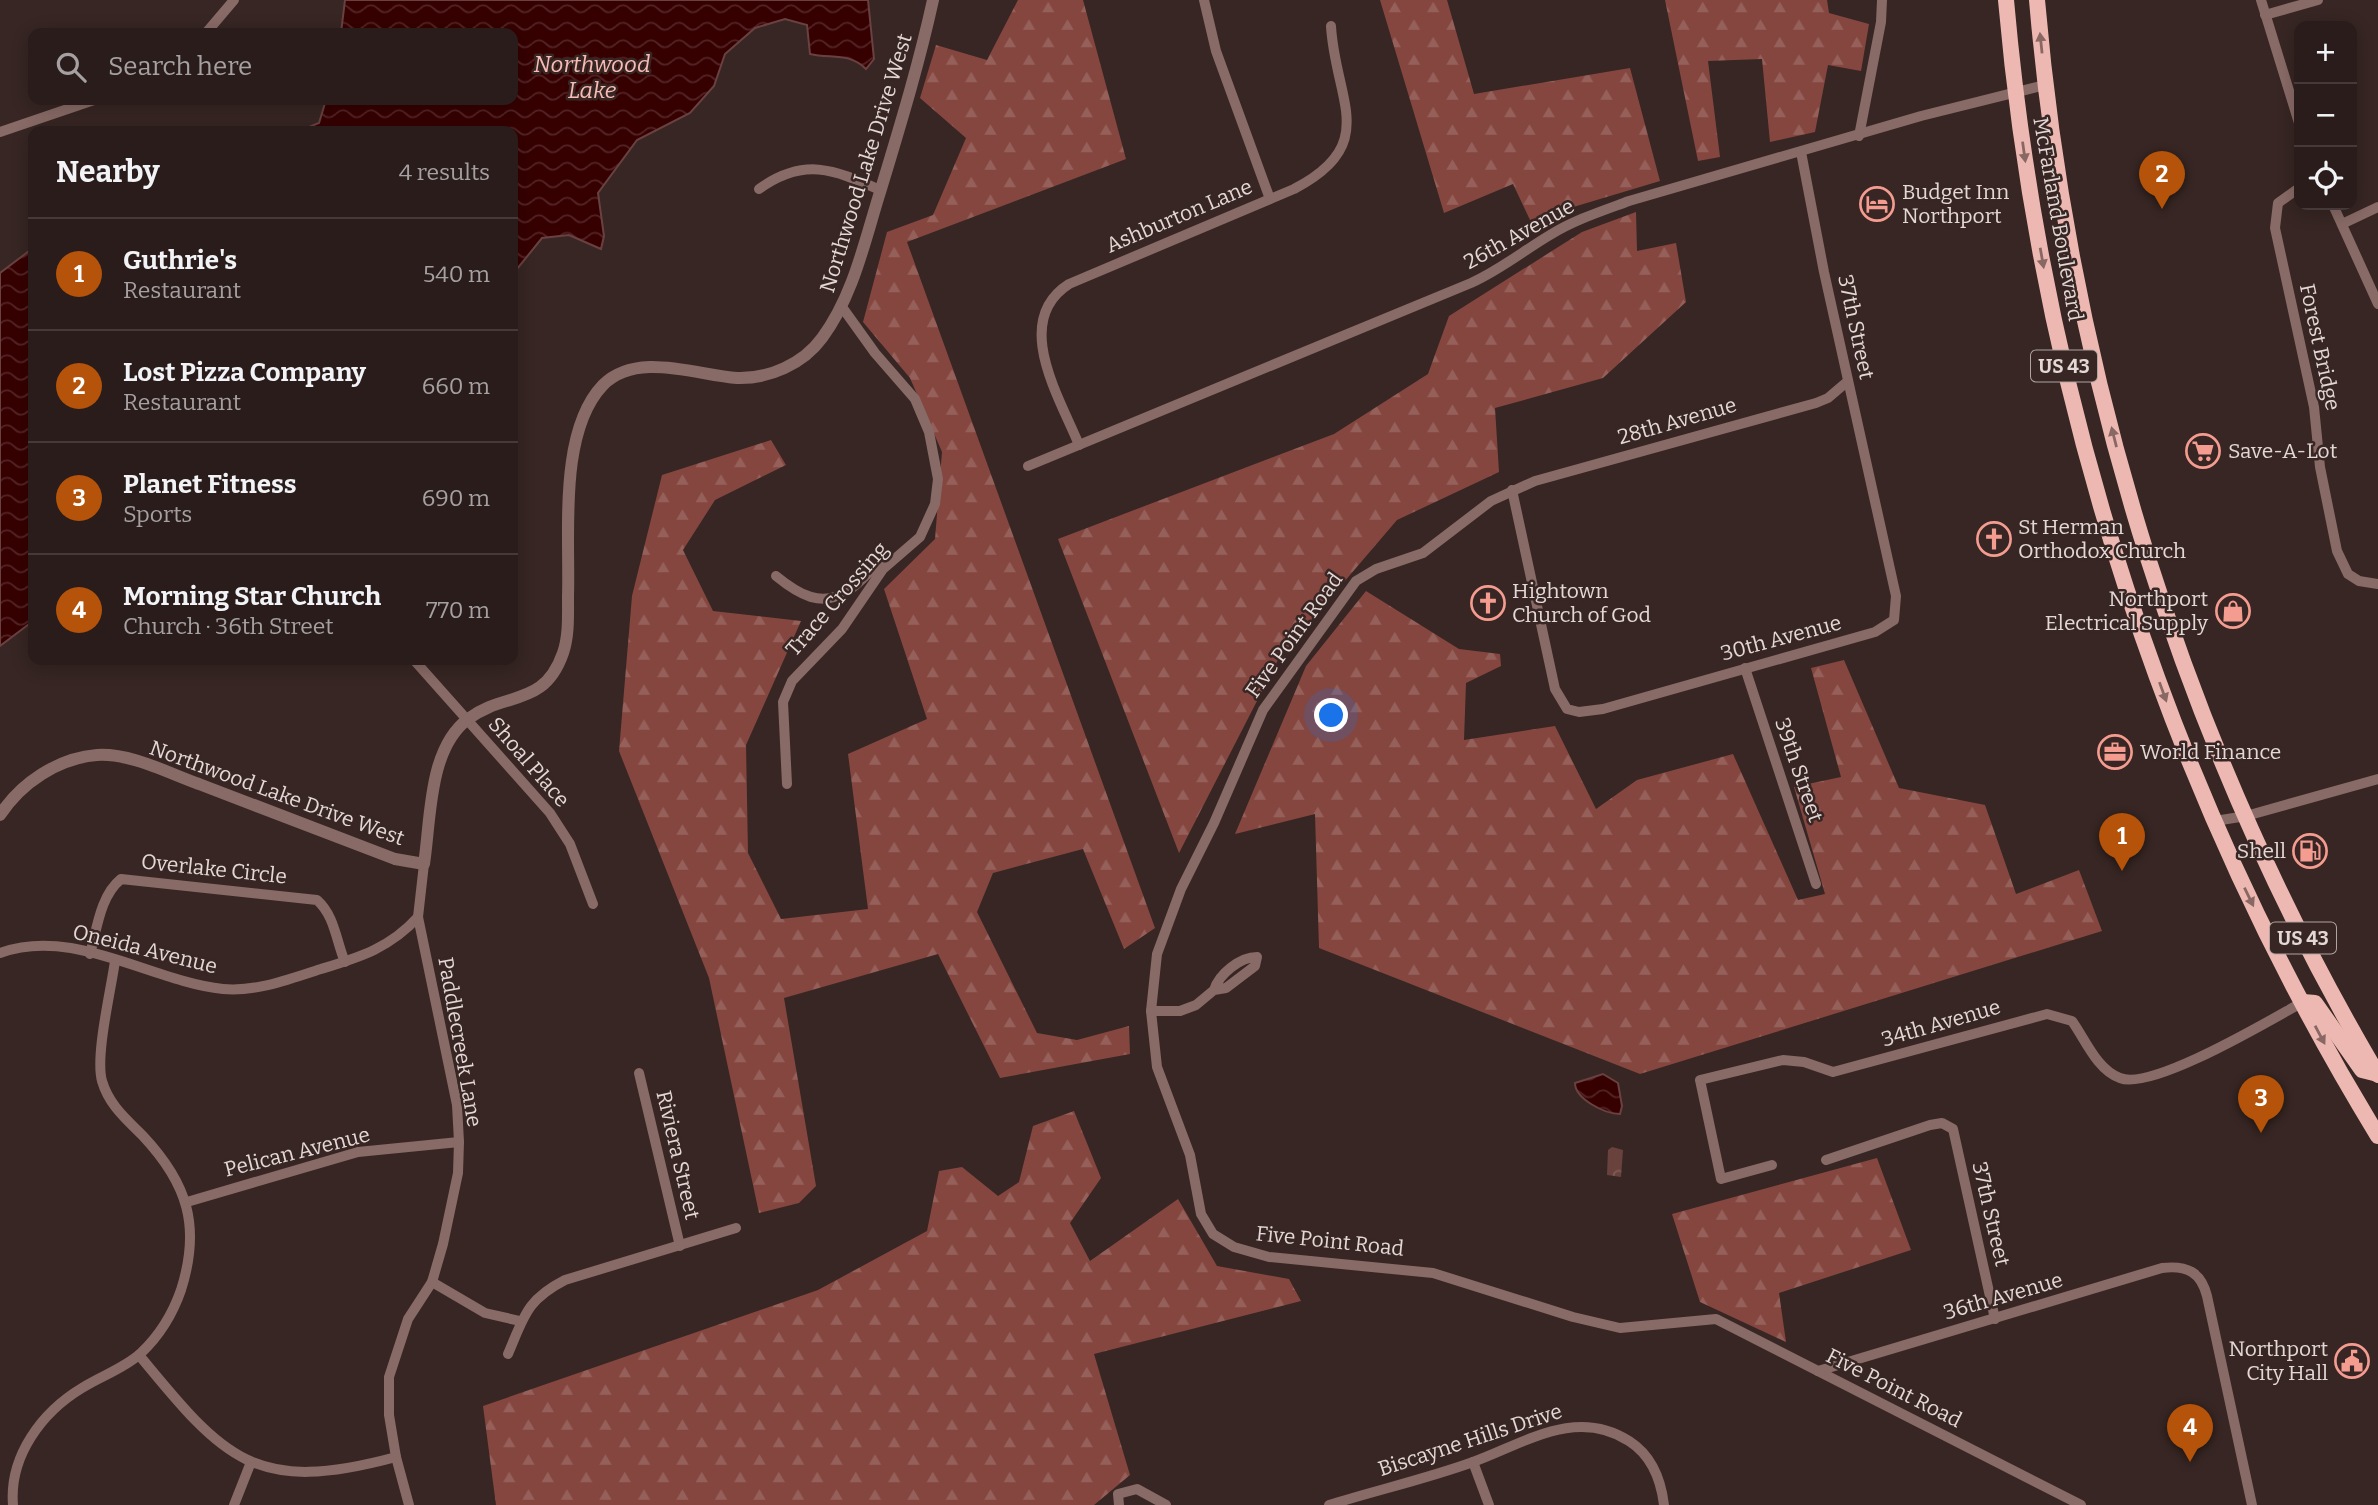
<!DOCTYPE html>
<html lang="en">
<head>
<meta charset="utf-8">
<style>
	:root { --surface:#291c1a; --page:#312523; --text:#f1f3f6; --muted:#a5a1a2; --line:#453a39; --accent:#b45309 }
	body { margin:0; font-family:Bitter,serif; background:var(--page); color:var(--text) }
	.controls { position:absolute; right:21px; top:21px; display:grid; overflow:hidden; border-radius:14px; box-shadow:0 4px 18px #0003 }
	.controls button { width:63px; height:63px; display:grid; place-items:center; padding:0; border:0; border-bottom:2px solid var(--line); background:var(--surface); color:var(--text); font:35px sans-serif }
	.you { position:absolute; left:1332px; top:716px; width:24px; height:24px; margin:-18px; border:5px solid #fff; border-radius:50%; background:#1a73e8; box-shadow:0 0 0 10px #1a73e833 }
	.badge { display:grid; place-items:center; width:46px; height:46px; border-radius:50%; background:var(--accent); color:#fff; font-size:23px; font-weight:700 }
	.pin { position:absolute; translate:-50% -58px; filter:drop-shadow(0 2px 4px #0008) }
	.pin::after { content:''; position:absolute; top:37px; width:24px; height:21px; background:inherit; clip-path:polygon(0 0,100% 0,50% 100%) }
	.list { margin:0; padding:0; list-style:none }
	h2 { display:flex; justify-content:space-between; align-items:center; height:91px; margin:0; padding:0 28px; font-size:30px }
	h2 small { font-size:23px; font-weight:400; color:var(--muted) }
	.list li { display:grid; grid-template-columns:46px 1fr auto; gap:21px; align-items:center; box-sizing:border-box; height:112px; padding:0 28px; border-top:2px solid var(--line) }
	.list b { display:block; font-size:26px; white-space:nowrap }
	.list p { margin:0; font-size:23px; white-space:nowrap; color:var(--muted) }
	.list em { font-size:23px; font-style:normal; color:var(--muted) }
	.icon { flex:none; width:38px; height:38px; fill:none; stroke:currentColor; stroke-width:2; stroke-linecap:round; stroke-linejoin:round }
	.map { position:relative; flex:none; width:2378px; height:1505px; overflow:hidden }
	.search { position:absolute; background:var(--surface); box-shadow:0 4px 18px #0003; left:28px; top:28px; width:490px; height:77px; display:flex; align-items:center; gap:18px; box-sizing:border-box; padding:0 24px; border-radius:14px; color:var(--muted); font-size:26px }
	.panel { position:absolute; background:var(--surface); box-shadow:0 4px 18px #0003; left:28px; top:126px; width:490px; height:539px; border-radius:14px }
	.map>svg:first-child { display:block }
	.forest { fill:url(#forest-firs) }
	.park { fill:url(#park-crowns) }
	.water { fill:url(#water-waves); stroke:#6a4141; stroke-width:2 }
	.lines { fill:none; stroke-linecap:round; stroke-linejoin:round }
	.minor { stroke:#886a66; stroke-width:10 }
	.tertiary { stroke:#886a66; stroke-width:12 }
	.trunk { stroke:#eeb8b2; stroke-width:16 }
	.oneway { fill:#896863 }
	.labels { text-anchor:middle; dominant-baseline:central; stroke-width:5; stroke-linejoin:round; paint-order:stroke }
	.shield { fill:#372623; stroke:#b0a3a0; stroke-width:2 }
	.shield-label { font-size:19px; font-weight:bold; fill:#e4d8d6 }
	.street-label { font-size:21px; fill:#e4d8d6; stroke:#372623 }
	.poi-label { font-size:21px; fill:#e4d8d6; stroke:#372623; text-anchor:start }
	.water-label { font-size:23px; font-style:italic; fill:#f8bcb4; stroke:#372623 }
</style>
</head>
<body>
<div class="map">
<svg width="2378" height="1505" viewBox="0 0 2378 1505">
	<defs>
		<pattern id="forest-firs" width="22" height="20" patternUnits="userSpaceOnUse" patternTransform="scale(1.75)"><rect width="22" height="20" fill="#85463f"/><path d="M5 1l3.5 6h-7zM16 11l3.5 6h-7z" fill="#96605a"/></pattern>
		<pattern id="park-crowns" width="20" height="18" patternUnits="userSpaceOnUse" patternTransform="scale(1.75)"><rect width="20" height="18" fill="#6a423d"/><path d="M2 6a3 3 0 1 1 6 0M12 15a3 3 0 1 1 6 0" fill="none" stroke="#7f5d58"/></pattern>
		<pattern id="water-waves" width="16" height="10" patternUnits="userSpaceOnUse" patternTransform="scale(1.75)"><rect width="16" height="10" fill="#360001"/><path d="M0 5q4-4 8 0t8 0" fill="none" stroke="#532425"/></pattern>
	</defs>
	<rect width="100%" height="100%" fill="#372623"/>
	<g class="forest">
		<path d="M1018 0H1083L1126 159 907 242 1155 928 1124 949 1083 849 993 873 977 912 1037 1033 1077 1040 1129 1026 1130 1054 1000 1078 938 954 784 998 816 1186 799 1203 759 1213 709 978 619 751 632 596 662 475 771 440 786 465 715 500 683 550 713 611 801 621 746 745 748 853 781 919 868 909 848 754 927 719 884 589 935 539 942 452 910 378 863 322 887 232 933 215 966 138 920 98 936 45 987 60Z"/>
		<path d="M1380 0H1447L1474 94 1630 68 1660 181 1530 220 1513 184 1444 213Z"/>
		<path d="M1665 0H1827L1829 13 1869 24 1861 71 1828 65 1815 132 1770 142 1762 59 1708 61 1720 157 1698 161Z"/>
		<path d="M1636 212 1637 251 1676 243 1686 302 1603 378 1495 408 1499 472 1397 520 1279 658 1179 853 1058 539 1334 434 1428 374 1449 316 1582 232Z"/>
		<path d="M1366 591 1459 649 1500 654 1501 666 1466 683 1464 740 1555 726 1596 809 1637 780 1733 754 1798 900 1825 894 1794 787 1841 777 1811 668 1844 660 1899 788 1985 805 2016 894 2079 870 2102 931 1640 1074 1319 948 1315 814 1235 834 1306 666Z"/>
		<path d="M1074 1111 1101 1178 1070 1223 1090 1261 1178 1199 1217 1266 1289 1279 1301 1301 1094 1354 1130 1475 1094 1505H496L483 1406 818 1290 927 1231 939 1171 962 1167 998 1196 1019 1182 1033 1126Z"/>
		<path d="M1877 1158 1911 1250 1779 1293 1786 1342 1700 1302 1672 1214Z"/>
	</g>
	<path class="park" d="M1612 1147 1623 1150 1621 1177 1607 1175 1608 1150Z"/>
	<g class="water">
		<path d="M345 0H868L874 59 866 69C849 52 831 59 810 54L807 25 785 19 755 28 725 54 714 86 690 113 637 140 598 193 604 236 601 249 569 235 542 238 513 274V131H299L319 123 326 100H513V33H341Z"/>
		<path d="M33 248V621L0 646V273Z"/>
		<path d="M1603 1074 1618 1083 1622 1106 1620 1114C1605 1114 1575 1099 1575 1083Z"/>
	</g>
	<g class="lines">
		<g class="minor">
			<path d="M1204 0 1216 51 1270 199"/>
			<path d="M2261 0 2299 123"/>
			<path d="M2265 15 2318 0"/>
			<path d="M206 33 234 0"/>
			<path d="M0 132 94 100"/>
			<path d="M1859 136 1881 22 1882 0"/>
			<path d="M2299 188 2278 203 2275 228 2314 407 2320 467 2337 551 2348 574 2359 581 2378 584"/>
			<path d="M759 189C804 157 833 169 880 190"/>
			<path d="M2333 205 2378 304"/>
			<path d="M2342 224 2378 207"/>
			<path d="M1848 381 1828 398 1816 403 1535 481 1491 501 1423 553 1376 569 1356 581 1263 710 1214 823 1181 889 1157 954 1151 1011 1157 1067 1190 1155 1201 1214 1213 1234 1234 1247 1269 1257 1433 1273 1573 1317 1620 1328 1716 1319 2081 1505"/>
			<path d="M1079 445C1060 398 1011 321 1069 284L1294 189C1381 144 1335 100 1331 26"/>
			<path d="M1028 466 1471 283C1500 270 1523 251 1550 235 1574 220 1602 211 1629 201L1921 116 2045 85"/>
			<path d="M1512 490 1555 689 1567 709 1579 712 1603 709 1875 632 1894 620 1896 596 1824 272 1801 152"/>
			<path d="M776 576C798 594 822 609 849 590 863 581 870 567 888 561"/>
			<path d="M414 660 550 813 570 844 593 904"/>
			<path d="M1745 668 1816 884"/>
			<path d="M787 784 783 702 792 681 842 629 883 569 920 537 935 504 938 479 929 432 915 399 875 353 842 307"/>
			<path d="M2215 821 2246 816 2378 779"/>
			<path d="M0 953C73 926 150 981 223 989 257 992 289 979 321 969 360 957 390 948 418 917"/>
			<path d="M90 954C97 929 100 896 121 879L317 900C335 916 336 941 345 962"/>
			<path d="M1151 1011H1180L1196 1005 1214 990 1226 988 1255 966 1257 957C1240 957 1219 974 1214 990"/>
			<path d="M639 1073 680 1246"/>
			<path d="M1826 1160 1930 1125 1942 1123 1953 1129 1995 1319"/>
			<path d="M1772 1165 1721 1179 1700 1080 1783 1060 1804 1062 1833 1072 2047 1014 2072 1021C2085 1039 2097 1070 2120 1078 2152 1091 2270 1020 2303 1002"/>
			<path d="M187 1202 358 1152 459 1142"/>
			<path d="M432 1282 485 1313 520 1321"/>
			<path d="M508 1354C524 1317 526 1300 565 1280L736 1228"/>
			<path d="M139 1355C225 1460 255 1495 396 1457"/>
			<path d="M1818 1371 2162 1268C2187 1265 2201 1272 2207 1296L2252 1505"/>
			<path d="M1473 1462 1489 1505"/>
			<path d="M13 1505C9 1456 42 1412 82 1388 101 1376 125 1368 141 1353 159 1336 173 1313 181 1290 201 1227 188 1184 143 1136 126 1119 109 1105 102 1081 95 1056 111 990 115 961"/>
			<path d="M234 1505 251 1462"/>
			<path d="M409 1505 396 1457 389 1415V1377L408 1319 432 1282 443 1244 458 1173 459 1142 457 1105 418 917 424 864"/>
			<path d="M1119 1505 1118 1494 1137 1489 1166 1505"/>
			<path d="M1329 1505C1377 1490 1426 1479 1473 1462 1525 1443 1576 1407 1629 1441 1651 1455 1661 1480 1664 1505"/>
		</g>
		<path class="tertiary" d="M0 815C21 783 58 758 97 755 131 753 168 773 199 784 265 809 330 834 395 859L424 864C431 819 428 749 468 719 505 691 544 708 563 653 569 636 568 615 568 596 570 535 558 432 603 385 637 351 696 375 737 378 769 379 803 364 822 338 854 295 865 239 881 189 900 126 919 64 933 0"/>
		<g class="trunk">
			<path d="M2006 0C2041 400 2169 794 2378 1136"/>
			<path d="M2037 0C2069 376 2186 750 2378 1075"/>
			<path d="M2303 1002 2315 1003 2362 1070 2378 1074"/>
		</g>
	</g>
	<defs><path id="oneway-solid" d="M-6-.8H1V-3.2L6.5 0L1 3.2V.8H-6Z" transform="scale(1.75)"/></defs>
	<g class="oneway">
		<use href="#oneway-solid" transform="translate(2041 43) rotate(-96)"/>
		<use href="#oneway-solid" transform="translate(2024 152) rotate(82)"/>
		<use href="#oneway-solid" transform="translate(2042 258) rotate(80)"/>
		<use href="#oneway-solid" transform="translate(2114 437) rotate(-104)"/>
		<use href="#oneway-solid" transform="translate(2163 692) rotate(70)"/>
		<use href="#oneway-solid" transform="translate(2249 897) rotate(64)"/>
		<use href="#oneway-solid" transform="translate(2320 1035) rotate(62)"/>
	</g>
	<defs>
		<g id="hotel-ring" transform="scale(1.75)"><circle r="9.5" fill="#372623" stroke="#f59c91" stroke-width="1.5"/><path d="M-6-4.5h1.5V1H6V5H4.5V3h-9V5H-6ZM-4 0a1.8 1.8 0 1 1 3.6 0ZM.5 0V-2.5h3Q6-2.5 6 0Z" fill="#f59c91"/></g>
		<g id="supermarket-ring" transform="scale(1.75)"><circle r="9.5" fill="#372623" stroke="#f59c91" stroke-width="1.5"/><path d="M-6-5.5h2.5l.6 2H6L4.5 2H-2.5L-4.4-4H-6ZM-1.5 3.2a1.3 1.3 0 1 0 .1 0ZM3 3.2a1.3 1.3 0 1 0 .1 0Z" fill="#f59c91"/></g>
		<g id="church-ring" transform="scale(1.75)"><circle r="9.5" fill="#372623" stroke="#f59c91" stroke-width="1.5"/><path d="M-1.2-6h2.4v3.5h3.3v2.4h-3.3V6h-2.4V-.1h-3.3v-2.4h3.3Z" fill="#f59c91"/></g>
		<g id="shop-ring" transform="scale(1.75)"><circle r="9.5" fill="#372623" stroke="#f59c91" stroke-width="1.5"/><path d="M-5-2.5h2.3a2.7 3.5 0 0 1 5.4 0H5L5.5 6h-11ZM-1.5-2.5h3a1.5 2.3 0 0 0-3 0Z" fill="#f59c91"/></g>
		<g id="office-ring" transform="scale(1.75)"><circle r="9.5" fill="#372623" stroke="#f59c91" stroke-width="1.5"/><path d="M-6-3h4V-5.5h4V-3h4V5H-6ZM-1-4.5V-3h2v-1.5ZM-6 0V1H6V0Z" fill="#f59c91"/></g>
		<g id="fuel-ring" transform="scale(1.75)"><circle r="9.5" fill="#372623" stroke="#f59c91" stroke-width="1.5"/><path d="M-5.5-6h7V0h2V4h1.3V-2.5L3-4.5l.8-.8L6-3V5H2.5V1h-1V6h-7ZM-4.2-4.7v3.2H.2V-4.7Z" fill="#f59c91"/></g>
		<g id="civic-ring" transform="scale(1.75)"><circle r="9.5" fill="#372623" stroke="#f59c91" stroke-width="1.5"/><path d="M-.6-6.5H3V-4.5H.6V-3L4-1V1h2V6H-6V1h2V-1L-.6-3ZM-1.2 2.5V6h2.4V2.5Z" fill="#f59c91"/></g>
	</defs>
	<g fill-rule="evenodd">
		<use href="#hotel-ring" x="1877" y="204"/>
		<use href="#supermarket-ring" x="2203" y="451"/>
		<use href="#church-ring" x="1994" y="539"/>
		<use href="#church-ring" x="1488" y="603"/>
		<use href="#shop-ring" x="2233" y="611"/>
		<use href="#office-ring" x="2115" y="752"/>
		<use href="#fuel-ring" x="2310" y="851"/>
		<use href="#civic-ring" x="2352" y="1361"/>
	</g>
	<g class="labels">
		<g class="shield">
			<rect x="2031" y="350.5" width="66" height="31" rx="5"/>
			<rect x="2270" y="922.5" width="66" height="31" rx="5"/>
		</g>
		<g class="shield-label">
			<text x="2064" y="366">US 43</text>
			<text x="2303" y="938">US 43</text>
		</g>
		<g class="street-label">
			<text transform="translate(866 163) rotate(-73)">Northwood Lake Drive West</text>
			<text transform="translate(1179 216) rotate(-23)">Ashburton Lane</text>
			<text transform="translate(2058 219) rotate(80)">McFarland Boulevard</text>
			<text transform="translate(1519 234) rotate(-29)">26th Avenue</text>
			<text transform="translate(1856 327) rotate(78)">37th Street</text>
			<text transform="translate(2320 347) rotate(78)">Forest Bridge</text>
			<text transform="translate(1677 421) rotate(-16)">28th Avenue</text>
			<text transform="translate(837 599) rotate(-49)">Trace Crossing</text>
			<text transform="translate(1294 635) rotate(-54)">Five Point Road</text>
			<text transform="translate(1781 638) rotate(-15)">30th Avenue</text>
			<text transform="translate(529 762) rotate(49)">Shoal Place</text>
			<text transform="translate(1799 770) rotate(71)">39th Street</text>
			<text transform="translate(277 793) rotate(20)">Northwood Lake Drive West</text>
			<text transform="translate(214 869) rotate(6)">Overlake Circle</text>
			<text transform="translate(145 949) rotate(14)">Oneida Avenue</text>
			<text transform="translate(1941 1023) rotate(-16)">34th Avenue</text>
			<text transform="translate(460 1042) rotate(80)">Paddlecreek Lane</text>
			<text transform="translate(297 1152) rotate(-14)">Pelican Avenue</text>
			<text transform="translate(678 1155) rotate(77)">Riviera Street</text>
			<text transform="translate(1991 1214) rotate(77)">37th Street</text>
			<text transform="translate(1330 1241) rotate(6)">Five Point Road</text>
			<text transform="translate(2003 1296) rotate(-16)">36th Avenue</text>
			<text transform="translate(1894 1388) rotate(27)">Five Point Road</text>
			<text transform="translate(1470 1440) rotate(-18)">Biscayne Hills Drive</text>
		</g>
		<g class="poi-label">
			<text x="1902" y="192">Budget Inn<tspan x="1902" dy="24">Northport</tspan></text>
			<text x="2228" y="451">Save-A-Lot</text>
			<text x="2018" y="527">St Herman<tspan x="2018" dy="24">Orthodox Church</tspan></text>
			<text x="1512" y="591">Hightown<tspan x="1512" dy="24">Church of God</tspan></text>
			<text x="2208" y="599" text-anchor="end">Northport<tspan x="2208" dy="24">Electrical Supply</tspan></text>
			<text x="2140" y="752">World Finance</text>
			<text x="2286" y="851" text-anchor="end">Shell</text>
			<text x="2328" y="1349" text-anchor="end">Northport<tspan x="2328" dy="24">City Hall</tspan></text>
		</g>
		<g class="water-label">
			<text x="592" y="64">Northwood<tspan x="592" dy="26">Lake</tspan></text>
		</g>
	</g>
</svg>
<div class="controls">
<button>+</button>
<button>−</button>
<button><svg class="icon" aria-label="locate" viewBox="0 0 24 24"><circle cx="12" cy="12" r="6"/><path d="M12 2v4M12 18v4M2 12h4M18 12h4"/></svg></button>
</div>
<div class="you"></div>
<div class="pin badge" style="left:2122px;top:871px">1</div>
<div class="pin badge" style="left:2162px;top:209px">2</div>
<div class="pin badge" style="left:2261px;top:1133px">3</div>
<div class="pin badge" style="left:2190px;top:1462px">4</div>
<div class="search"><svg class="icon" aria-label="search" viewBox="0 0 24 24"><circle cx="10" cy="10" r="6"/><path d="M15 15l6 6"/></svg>Search here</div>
<section class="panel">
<h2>Nearby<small>4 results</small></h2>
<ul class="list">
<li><span class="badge">1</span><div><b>Guthrie's</b><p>Restaurant</p></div><em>540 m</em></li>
<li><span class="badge">2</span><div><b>Lost Pizza Company</b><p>Restaurant</p></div><em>660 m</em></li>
<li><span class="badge">3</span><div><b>Planet Fitness</b><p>Sports</p></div><em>690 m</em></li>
<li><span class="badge">4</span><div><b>Morning Star Church</b><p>Church · 36th Street</p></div><em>770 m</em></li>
</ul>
</section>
</div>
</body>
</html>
